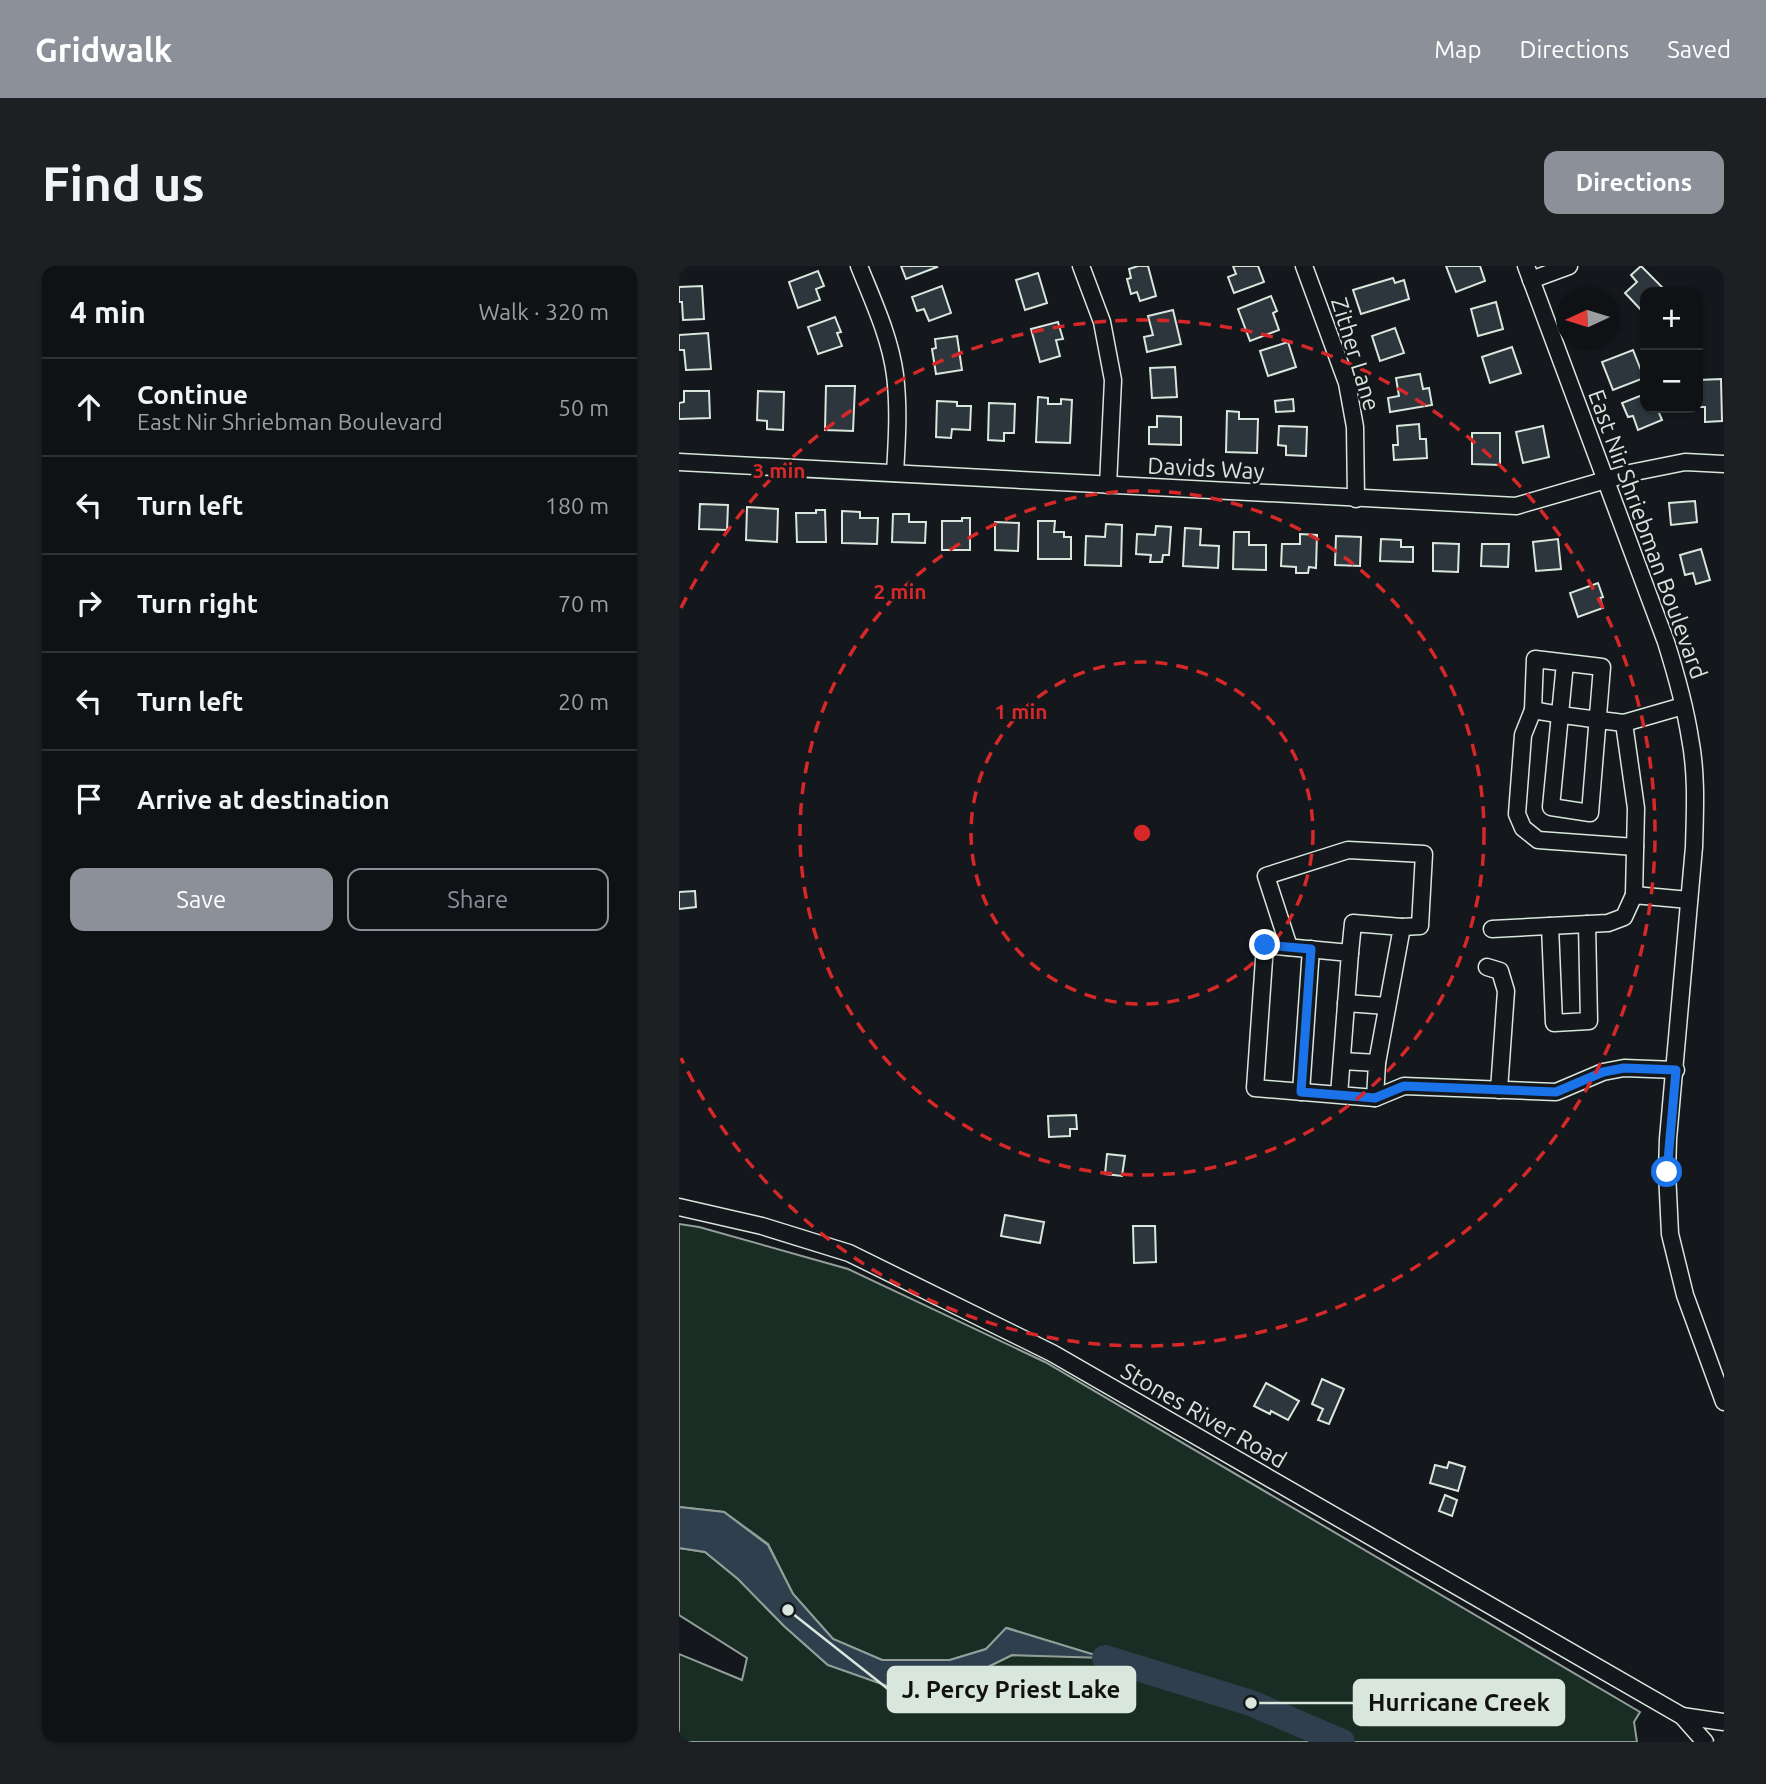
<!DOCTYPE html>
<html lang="en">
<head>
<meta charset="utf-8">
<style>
	:root { --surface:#0f1215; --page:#1d2022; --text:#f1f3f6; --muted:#9b9ea0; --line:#2f3234; --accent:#8c9099 }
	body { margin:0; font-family:Ubuntu,sans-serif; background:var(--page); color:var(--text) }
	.controls { position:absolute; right:21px; top:21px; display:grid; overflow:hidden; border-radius:14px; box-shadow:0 2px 5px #0004 }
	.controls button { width:63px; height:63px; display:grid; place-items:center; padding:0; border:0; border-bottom:2px solid var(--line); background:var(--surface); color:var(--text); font:35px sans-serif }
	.compass { position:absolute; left:877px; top:21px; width:63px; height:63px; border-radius:50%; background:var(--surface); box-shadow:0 2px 5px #0004; rotate:266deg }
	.stop { position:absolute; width:21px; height:21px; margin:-16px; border:5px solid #1a73e8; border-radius:50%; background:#fff }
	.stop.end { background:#1a73e8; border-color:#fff; box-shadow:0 2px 7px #0008 }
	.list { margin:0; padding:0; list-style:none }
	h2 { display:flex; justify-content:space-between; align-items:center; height:91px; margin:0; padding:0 28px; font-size:30px }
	h2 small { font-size:23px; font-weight:400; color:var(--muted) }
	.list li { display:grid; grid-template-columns:46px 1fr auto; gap:21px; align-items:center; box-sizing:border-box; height:98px; padding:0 28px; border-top:2px solid var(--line) }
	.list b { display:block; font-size:26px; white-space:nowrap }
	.list p { margin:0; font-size:23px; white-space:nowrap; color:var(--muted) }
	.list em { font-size:23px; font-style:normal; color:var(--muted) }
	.actions { display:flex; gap:14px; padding:21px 28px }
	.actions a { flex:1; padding:16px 0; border:2px solid var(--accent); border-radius:14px; text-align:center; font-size:24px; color:var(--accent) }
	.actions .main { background:var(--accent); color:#fff }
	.icon { flex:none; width:38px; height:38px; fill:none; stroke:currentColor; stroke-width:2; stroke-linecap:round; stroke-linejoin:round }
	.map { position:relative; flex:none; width:1045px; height:1476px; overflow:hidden; border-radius:14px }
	header { display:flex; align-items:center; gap:42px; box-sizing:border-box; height:98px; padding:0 35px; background:var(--accent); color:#fff }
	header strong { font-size:33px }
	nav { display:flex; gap:38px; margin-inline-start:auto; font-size:24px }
	.intro { display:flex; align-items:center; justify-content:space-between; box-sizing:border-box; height:168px; padding:0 42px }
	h1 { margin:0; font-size:49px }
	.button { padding:18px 32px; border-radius:14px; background:var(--accent); color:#fff; font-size:24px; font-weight:700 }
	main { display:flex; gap:42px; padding:0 42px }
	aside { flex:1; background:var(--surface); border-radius:14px; box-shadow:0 2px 5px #0004 }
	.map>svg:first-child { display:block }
	.green { fill:#1a2d24; stroke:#939e99; stroke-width:2 }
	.water { fill:#2f3f4d; stroke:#939e99; stroke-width:2 }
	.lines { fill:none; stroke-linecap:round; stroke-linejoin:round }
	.river { stroke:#2f3f4d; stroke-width:26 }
	.building { fill:#2c363c; stroke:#d8e6dc; stroke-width:2 }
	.minor-casing { stroke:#d8e6dc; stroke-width:19 }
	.minor { stroke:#14181c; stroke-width:16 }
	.route { stroke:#1a73e8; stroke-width:9 }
	.ring { fill:none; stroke:#d62828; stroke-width:3.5; stroke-dasharray:12 9 }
	.labels { text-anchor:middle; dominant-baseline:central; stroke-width:5; stroke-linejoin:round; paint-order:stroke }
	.street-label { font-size:23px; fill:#d8e6dc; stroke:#14181c }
	.centre { fill:#d62828; stroke:#14181c; stroke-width:3.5 }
	.ring-label { font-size:21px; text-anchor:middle; font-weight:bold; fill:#d62828; stroke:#14181c; stroke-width:5; stroke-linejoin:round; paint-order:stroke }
	.leader { fill:none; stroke:#d8e6dc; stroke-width:2.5 }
	.callout-dot { fill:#d8e6dc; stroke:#14181c; stroke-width:2.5 }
	.callout { fill:#d8e6dc; stroke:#d8e6dc; stroke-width:2.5 }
	.callout-label { font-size:24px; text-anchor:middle; font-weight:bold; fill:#111 }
</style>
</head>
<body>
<header>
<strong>Gridwalk</strong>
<nav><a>Map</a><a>Directions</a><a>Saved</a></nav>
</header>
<div class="intro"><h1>Find us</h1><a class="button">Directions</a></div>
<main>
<aside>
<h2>4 min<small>Walk · 320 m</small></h2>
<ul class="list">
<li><svg class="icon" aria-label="ahead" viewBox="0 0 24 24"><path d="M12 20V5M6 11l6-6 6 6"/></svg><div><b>Continue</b><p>East Nir Shriebman Boulevard</p></div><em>50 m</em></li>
<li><svg class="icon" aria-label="left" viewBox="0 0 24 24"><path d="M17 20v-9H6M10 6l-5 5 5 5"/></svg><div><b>Turn left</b></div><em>180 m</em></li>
<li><svg class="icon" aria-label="right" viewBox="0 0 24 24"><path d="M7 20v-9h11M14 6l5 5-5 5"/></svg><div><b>Turn right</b></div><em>70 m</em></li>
<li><svg class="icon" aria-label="left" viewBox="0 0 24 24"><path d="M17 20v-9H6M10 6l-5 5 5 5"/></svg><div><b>Turn left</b></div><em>20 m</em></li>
<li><svg class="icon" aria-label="arrive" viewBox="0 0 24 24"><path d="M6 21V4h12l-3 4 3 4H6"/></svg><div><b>Arrive at destination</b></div></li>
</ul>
<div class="actions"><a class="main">Save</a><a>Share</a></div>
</aside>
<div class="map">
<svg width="1045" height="1476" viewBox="0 0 1045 1476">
	<rect width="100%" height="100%" fill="#14181c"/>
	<path class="green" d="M0 958 20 961 169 1003 366 1096 961 1446 955 1456 958 1476H0V1388L63 1414 68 1392 0 1349V1282L26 1286 59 1313 105 1360 149 1399 274 1418 333 1389 422 1391 328 1362 307 1383 271 1394H203L154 1373 114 1328 89 1278 45 1246 0 1241Z"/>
	<path class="water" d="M0 1241 45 1246 89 1279 114 1328 154 1373 203 1394H271L307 1383 327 1362 426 1392 333 1389 274 1418 214 1422 149 1399 105 1360 59 1313 26 1286 0 1282Z"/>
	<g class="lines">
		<path class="river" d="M426 1392 572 1437 663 1476"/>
	</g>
	<g class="building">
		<path d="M222 0H257L258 1 227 13Z"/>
		<path d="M459 0H469L477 30 461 35 458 26 452 28 448 13 452 12 450 3Z"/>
		<path d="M554 0H579L585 16 555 27 549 11 557 8Z"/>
		<path d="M767 0H801L806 15 777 26Z"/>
		<path d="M962 0 987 25 966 26V44L964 46 946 27 958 16 952 9Z"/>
		<path d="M139 5 145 20 137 23 141 34 119 42 110 16Z"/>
		<path d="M359 7 368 37 346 44 337 14Z"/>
		<path d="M714 12 716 17 725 14 730 33 682 48 674 24Z"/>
		<path d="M23 20 25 53 4 54 3 36H0V21Z"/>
		<path d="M263 20 272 47 250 55 245 43 238 45 233 31Z"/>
		<path d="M592 30 598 45 594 47 600 64 571 75 559 43Z"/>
		<path d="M817 36 824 63 799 70 792 43Z"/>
		<path d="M494 44 502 78 468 86 465 71 474 69 469 50Z"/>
		<path d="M156 51 162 66 158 67 163 80 139 88 129 61Z"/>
		<path d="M379 56 384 73 377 74 381 90 361 96 352 63Z"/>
		<path d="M716 62 725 87 701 95 693 70Z"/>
		<path d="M29 67 32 103 7 104 5 84H0V69Z"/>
		<path d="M278 70 283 104 257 108 253 83 257 82 256 73Z"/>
		<path d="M609 76 617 101 589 110 581 85Z"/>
		<path d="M833 81 842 107 811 117 803 91Z"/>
		<path d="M954 84 965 112 934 124 923 96Z"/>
		<path d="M496 101 498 131 473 132 471 102Z"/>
		<path d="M741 108 744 123 750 122 753 139 711 146 709 132 720 130 717 112Z"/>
		<path d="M1042 113 1043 155 1026 156V141H1019V114Z"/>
		<path d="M147 120H176L174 165 146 164Z"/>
		<path d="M5 125H30L31 152 0 153V137L5 136Z"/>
		<path d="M79 125 105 126 104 164 88 163V155L78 154Z"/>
		<path d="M966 128V142H978L983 154 959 164 954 150 949 151 943 137Z"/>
		<path d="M359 131 369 132V138H382V133L393 134 391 177 357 176Z"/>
		<path d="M614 133 615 145 597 146 596 135Z"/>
		<path d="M258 135 278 136V140H292L291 164 273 163 272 172 257 171Z"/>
		<path d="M310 137 336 138 335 167H325V175L309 174Z"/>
		<path d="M548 145 560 146V153H579L578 187 547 186Z"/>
		<path d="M478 150 502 151V179L470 178V161H478Z"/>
		<path d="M740 158 741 173H747L748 192 715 194 714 179H719L718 160Z"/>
		<path d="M600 160 628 161 627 190 607 189V180L599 179Z"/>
		<path d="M864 160 870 191 844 197 837 166Z"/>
		<path d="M793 167H821V199L793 198Z"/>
		<path d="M1016 235 1018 256 992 259 990 237Z"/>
		<path d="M21 238 49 239 48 264 20 263Z"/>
		<path d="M68 241 99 243 98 276 67 274Z"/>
		<path d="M137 244H146L147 276H118L117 247H137Z"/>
		<path d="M163 245 181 246V252H199L198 278 163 277Z"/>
		<path d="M214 248H230V256H247L246 277 213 276Z"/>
		<path d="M283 252H291V284H263V255H283Z"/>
		<path d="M359 255H376L375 266H385V271H392V293H359Z"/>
		<path d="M316 256 340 257 339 285 316 284Z"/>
		<path d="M427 258 443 259 442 300 406 299 407 270 426 271Z"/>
		<path d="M477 260 492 261 490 289H484L483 296H471L472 289 457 288 458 268 476 269Z"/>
		<path d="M506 262 522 263 521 279 540 280 539 302 504 300Z"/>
		<path d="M555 266H570V279H587V304L554 303Z"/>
		<path d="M621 268 638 269 637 302 630 301 629 307H617V301L602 300 603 278H621Z"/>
		<path d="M657 270 682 271 681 300 656 299Z"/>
		<path d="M702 273 722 274V281H734V296L701 295Z"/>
		<path d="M879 273 882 303 857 305 854 276Z"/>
		<path d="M754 277 780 278 779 306 754 305Z"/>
		<path d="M803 278H830L829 301 802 300Z"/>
		<path d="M1022 283 1031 314 1017 318 1014 307 1006 309 1001 289Z"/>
		<path d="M919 317 924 331 921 332 924 342 899 351 891 327Z"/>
		<path d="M16 625 17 641 0 643V626Z"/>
		<path d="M397 849 398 863H391V870L370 871 369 850Z"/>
		<path d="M428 888 446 890 443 910 426 908Z"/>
		<path d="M326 949 365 956 361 977 322 970Z"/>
		<path d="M454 960H476L477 996 455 997Z"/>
		<path d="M643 1113 665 1123 650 1158 639 1154 644 1143 633 1138Z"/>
		<path d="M587 1117 620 1135 609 1154 592 1145 591 1148 575 1140Z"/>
		<path d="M770 1196 786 1201 779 1225 751 1217 756 1199 768 1202Z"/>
		<path d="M766 1229 778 1234 773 1250 760 1245Z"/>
	</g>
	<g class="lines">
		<g class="minor-casing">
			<g id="minor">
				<path d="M180 0C194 35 211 71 216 109 220 141 218 174 216 207"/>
				<path d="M402 0 423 56 434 114 429 219"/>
				<path d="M625 0 668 117 676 161 677 233"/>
				<path d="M847 0 987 376C997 408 1006 440 1011 472 1018 508 1016 545 1015 581L989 873 988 906 991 968 1006 1029 1045 1136"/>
				<path d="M852 14 890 0"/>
				<path d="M0 196 837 240 951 207 1006 196 1045 198"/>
				<path d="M886 397 872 541 911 547 923 401 856 393 854 444C884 450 915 453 945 457"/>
				<path d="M854 444 844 469 838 548 844 562 859 574 956 581"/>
				<path d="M955 629 957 542 945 457 1004 440"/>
				<path d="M871 660 875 757 910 755 908 658"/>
				<path d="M813 663 929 657 945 651 955 629 1010 634"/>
				<path d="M610 681 587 610 669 584 745 588 741 660 723 661"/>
				<path d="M671 687 674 657 723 661 698 797"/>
				<path d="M808 701 821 705 827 725 820 824"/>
				<path d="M667 737 708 740"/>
				<path d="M663 795 698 797 696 832"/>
				<path d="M622 826 632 683"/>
				<path d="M660 829 671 687 586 679 576 822 696 832 725 820 877 826 924 806 945 802 997 804"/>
				<path d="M0 941 83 960 170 987 373 1087 1003 1450 1026 1476"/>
				<path d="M1003 1450 1045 1456"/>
			</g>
		</g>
		<use href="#minor" class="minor"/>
	</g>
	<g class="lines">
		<path class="route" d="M586 679 632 683 622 826 696 832 725 820 877 826 924 806 945 802 997 804 988 906"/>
	</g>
	<g class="ring">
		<circle cx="463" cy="567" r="171"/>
		<circle cx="463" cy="567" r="342"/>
		<path d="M2 342A513 513 0 1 1 2 792"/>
	</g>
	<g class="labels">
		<g class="street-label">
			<text transform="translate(677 88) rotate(73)">Zither Lane</text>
			<text transform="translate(527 202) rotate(3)">Davids Way</text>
			<text transform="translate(969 268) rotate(70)">East Nir Shriebman Boulevard</text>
			<text transform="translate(525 1149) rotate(30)">Stones River Road</text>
		</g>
	</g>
	<circle cx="463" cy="567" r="10" class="centre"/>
	<g class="ring-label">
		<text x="100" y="212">3 min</text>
		<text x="221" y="333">2 min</text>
		<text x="342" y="453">1 min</text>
	</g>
	<path class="leader" d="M109 1344L209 1423M572 1437L675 1437"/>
	<g class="callout-dot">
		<circle cx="109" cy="1344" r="7"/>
		<circle cx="572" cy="1437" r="7"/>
	</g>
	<g class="callout">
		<rect x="209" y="1401" width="247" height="45" rx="7"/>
		<rect x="675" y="1414" width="210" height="45" rx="7"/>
	</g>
	<g class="callout-label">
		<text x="332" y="1432">J. Percy Priest Lake</text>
		<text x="780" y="1445">Hurricane Creek</text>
	</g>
</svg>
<div class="controls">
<button>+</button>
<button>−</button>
</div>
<svg class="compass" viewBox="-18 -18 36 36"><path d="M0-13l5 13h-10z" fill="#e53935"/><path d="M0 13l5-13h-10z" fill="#9b9ea0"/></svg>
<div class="stop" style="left:988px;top:906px"></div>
<div class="stop end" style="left:586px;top:679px"></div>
</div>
</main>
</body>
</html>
